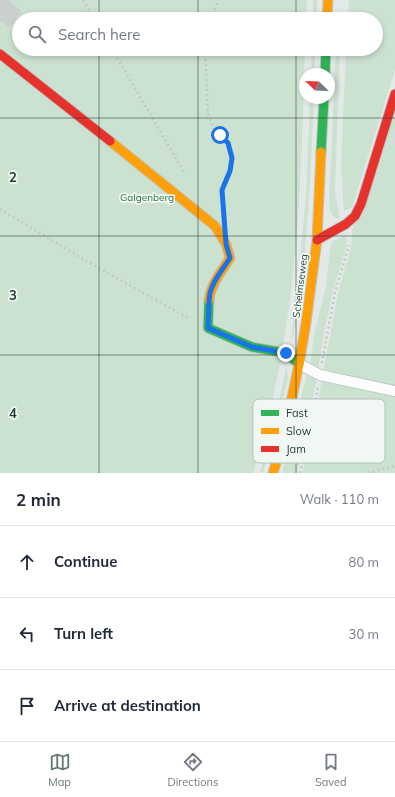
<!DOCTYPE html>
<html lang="en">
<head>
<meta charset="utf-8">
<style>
	:root { --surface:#fff; --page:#f6f6f7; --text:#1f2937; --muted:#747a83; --line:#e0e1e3; --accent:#657971 }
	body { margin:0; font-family:Mulish,sans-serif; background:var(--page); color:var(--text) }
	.compass { position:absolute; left:299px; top:68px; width:36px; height:36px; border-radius:50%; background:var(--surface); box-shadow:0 2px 6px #0003; rotate:293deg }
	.stop { position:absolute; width:12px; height:12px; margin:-9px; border:3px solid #1a73e8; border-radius:50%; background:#fff }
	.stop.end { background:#1a73e8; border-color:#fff; box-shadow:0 1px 4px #0008 }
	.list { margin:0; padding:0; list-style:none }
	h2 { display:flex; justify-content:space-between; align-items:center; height:52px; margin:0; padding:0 16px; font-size:17px }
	h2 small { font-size:13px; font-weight:400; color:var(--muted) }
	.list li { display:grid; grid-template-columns:26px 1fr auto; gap:12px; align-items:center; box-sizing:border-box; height:72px; padding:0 16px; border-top:1px solid var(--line) }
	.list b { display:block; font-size:15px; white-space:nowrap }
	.list em { font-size:13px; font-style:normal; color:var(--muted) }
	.icon { flex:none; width:22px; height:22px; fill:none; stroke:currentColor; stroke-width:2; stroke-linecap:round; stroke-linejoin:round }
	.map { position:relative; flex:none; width:395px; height:473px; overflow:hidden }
	.search { position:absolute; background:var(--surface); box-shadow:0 2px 6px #0003; left:12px; right:12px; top:12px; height:44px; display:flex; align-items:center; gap:10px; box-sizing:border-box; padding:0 14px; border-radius:22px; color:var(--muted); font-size:15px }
	.sheet { height:268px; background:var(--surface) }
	nav { display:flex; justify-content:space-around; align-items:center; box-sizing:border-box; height:56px; border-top:1px solid var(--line); background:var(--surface); font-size:11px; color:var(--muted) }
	nav a { display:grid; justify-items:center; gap:2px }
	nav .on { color:var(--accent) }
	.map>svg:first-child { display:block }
	.green { fill:#cce2d1 }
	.building { fill:#cad0cd; stroke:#ccd2cf }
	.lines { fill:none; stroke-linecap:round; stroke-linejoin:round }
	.lane-casing { stroke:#c0c6c3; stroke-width:12 }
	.fast-casing { stroke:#bfc6c3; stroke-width:11 }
	.slow-casing { stroke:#bfc6c3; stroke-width:11 }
	.jam-casing { stroke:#bfc6c3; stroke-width:11 }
	.path { stroke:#c0c9c4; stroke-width:2.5; stroke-dasharray:2 3; stroke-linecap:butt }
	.lane { stroke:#fbfcfb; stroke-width:10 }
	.fast { stroke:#30b455; stroke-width:9 }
	.slow { stroke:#ff9f0a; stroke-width:9 }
	.jam { stroke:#e5322d; stroke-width:9 }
	.route { stroke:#1a73e8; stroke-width:5 }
	.grid { fill:none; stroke:#213c32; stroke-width:1; stroke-opacity:0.55 }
	.labels { text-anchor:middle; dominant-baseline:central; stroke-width:3.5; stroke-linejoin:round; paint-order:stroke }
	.park-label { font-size:10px; fill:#2c723f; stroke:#f1f8f4 }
	.street-label { font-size:10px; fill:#213c32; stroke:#f1f8f4 }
	.key { fill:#f1f8f4; stroke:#b3c0ba; stroke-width:1 }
	.key-label { font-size:11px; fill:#213c32 }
	.grid-label { font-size:13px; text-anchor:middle; font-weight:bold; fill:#213c32; stroke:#f1f8f4; stroke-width:3.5; stroke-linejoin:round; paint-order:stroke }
</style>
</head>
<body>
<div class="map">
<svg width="395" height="473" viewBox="0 0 395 473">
	<rect width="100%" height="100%" fill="#e3e9e6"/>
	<g class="green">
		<path d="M0 0H307L306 19H19V49H305C303 109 302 169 297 228 291 311 278 393 253 473H0Z"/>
		<rect x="313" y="0" width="4" height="19"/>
		<path d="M349 0H395V70L352 207 344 211 341 168 346 49H376V19H348Z"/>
		<path d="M312 49H315V74H311Z"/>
		<path d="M336 49H340L335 192 340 217 338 219C331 216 330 212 329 205Z"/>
		<path d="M310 98H314C310 178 308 258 293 337H291L296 305 306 194Z"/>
		<path d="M395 114V473H302L310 443 338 293 351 248 352 240V230Z"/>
		<path d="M345 235C350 244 342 258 340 267 329 301 324 335 318 370L310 365 314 335 325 291 331 246 332 242Z"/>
		<path d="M287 365 288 379 263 473H260L274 421Z"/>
		<path d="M308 375H311L317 377 305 440 297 473H282L306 378Z"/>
	</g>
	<path class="building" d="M0 0H8L21 11 9 27 0 20Z"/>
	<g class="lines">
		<g class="lane-casing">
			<path id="lane" d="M299 364 320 375 395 391"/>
		</g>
		<g class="fast-casing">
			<g id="fast">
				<path d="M325 74 326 49"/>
				<path d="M321 152 324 98"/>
				<path d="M209 300 208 328 252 347 286 353 299 364"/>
			</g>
		</g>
		<g class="slow-casing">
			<g id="slow">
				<path d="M327 19 328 0"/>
				<path d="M110 141 215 226 226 244 230 258C221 272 211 284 209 300"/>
				<path d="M273 473 283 440 299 364 306 323 317 240 321 152"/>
			</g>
		</g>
		<g class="jam-casing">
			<g id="jam">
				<path d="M0 54 110 141"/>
				<path d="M317 240 346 224 355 216 361 204 395 94"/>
			</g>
		</g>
		<g class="path">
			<path d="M83 0 94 19"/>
			<path d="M211 19 219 0"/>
			<path d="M112 49 184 172V175"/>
			<path d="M205 49 208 114 214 129 228 143 232 157 230 171 222 190 223 207"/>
			<path d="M0 209 88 262 190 319"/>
			<path d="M322 363 335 292 349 245"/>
			<path d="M300 473 307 442 318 387"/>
			<path d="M368 473 386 468 395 466"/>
		</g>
		<use href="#lane" class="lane"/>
		<use href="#fast" class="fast"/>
		<use href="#slow" class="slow"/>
		<use href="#jam" class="jam"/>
	</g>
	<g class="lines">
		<path class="route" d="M220 135 228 143 232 158 230 171 222 190 226 244 230 258C223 269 213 280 210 293 208 305 209 317 208 328L252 347 286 353"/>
	</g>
	<path class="grid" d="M99 0V19M198 0V19M296 0V19M99 49V473M198 49V473M296 49V473M0 118H395M0 236H395M0 355H395"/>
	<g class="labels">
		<g class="park-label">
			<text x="147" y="197">Galgenberg</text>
		</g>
		<g class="street-label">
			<text transform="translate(300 286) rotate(-83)">Schelmseweg</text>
		</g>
	</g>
	<rect x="253" y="399" width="132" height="64" rx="6" class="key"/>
	<rect x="261" y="410" width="18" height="6" fill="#30b455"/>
	<rect x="261" y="428" width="18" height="6" fill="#ff9f0a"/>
	<rect x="261" y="446" width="18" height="6" fill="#e5322d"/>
	<g class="key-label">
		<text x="286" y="417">Fast</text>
		<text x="286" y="435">Slow</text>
		<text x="286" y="453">Jam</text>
	</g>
	<g class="grid-label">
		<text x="13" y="182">2</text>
		<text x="13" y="300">3</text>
		<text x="13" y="418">4</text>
	</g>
</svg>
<svg class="compass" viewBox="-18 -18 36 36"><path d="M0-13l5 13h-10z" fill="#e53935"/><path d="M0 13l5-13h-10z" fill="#747a83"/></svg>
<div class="stop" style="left:220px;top:135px"></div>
<div class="stop end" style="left:286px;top:353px"></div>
<div class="search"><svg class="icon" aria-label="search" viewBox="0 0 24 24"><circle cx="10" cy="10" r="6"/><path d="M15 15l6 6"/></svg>Search here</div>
</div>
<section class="sheet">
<h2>2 min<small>Walk · 110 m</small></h2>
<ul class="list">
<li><svg class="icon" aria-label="ahead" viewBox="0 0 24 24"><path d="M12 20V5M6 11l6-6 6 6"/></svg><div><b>Continue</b></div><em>80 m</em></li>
<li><svg class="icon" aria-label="left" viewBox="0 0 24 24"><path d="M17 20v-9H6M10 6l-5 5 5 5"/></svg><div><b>Turn left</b></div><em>30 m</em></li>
<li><svg class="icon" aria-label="arrive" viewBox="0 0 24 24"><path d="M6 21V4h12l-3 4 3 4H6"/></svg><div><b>Arrive at destination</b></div></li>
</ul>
</section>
<nav>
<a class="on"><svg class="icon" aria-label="map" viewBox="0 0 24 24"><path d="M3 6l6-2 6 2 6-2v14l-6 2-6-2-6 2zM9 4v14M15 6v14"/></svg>Map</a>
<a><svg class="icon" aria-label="directions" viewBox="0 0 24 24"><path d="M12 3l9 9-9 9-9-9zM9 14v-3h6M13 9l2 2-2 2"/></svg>Directions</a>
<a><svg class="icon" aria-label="saved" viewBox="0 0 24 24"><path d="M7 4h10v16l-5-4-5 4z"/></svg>Saved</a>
</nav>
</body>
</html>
